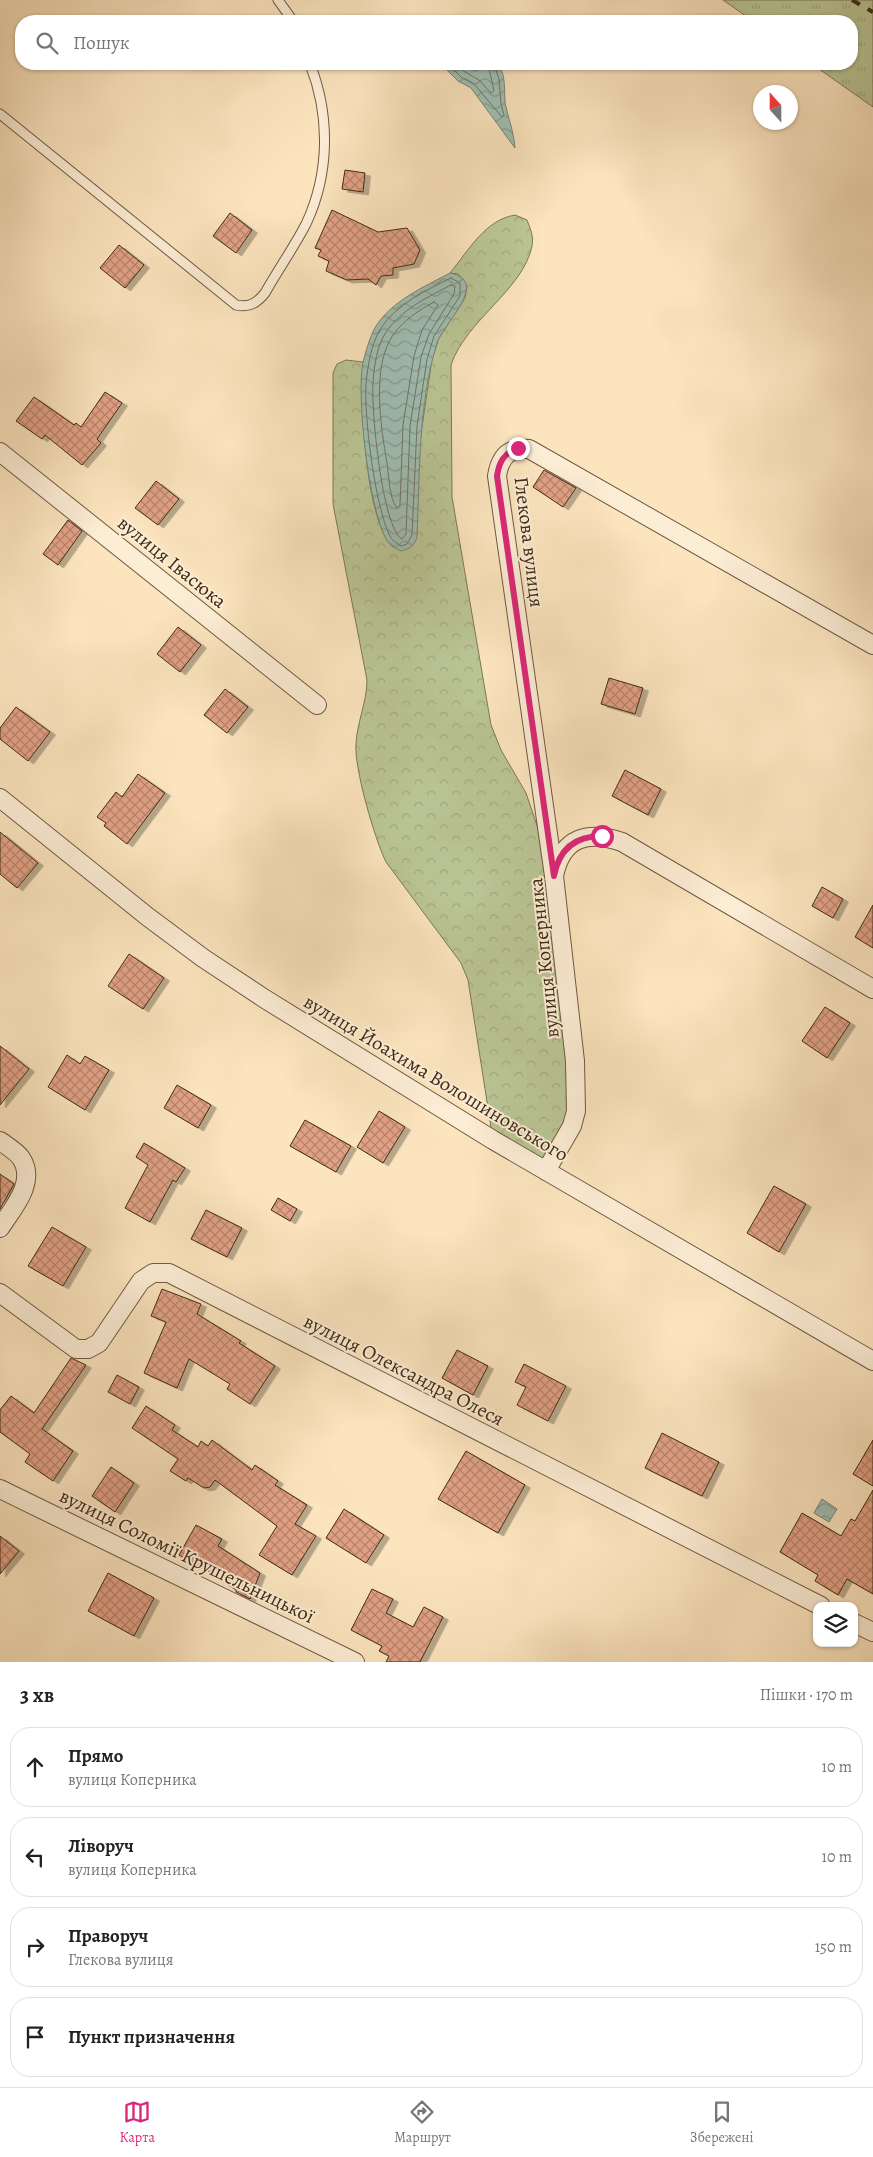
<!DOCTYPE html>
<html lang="uk">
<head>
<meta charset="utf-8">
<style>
	:root { --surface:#fff; --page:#f6f6f6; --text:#222; --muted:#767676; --line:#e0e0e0; --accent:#db2777 }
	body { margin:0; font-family:Alegreya,serif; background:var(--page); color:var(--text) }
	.controls { position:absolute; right:15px; bottom:15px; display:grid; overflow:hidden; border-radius:10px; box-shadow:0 1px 4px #0004 }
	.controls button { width:45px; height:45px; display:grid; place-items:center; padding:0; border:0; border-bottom:1px solid var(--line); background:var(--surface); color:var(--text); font:25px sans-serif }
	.compass { position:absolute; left:753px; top:85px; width:45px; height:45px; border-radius:50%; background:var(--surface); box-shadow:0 1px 4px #0004; rotate:339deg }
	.stop { position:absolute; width:15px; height:15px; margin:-11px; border:4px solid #db2777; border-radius:50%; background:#fff }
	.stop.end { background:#db2777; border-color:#fff; box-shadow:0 1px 5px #0008 }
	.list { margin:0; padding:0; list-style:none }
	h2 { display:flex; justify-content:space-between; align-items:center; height:65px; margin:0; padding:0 20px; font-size:21px }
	h2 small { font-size:16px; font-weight:400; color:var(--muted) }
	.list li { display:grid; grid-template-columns:32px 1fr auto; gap:15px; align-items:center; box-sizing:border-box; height:80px; margin:0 10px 10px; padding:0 10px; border:1px solid var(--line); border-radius:20px }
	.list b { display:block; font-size:19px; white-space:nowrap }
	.list p { margin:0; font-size:16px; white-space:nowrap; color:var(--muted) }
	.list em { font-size:16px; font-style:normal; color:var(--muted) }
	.icon { flex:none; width:28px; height:28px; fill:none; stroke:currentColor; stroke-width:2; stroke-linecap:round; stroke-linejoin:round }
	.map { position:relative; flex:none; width:873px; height:1662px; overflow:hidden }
	.search { position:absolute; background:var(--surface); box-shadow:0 1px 4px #0004; left:15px; right:15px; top:15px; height:55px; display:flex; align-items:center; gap:12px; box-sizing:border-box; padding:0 18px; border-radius:20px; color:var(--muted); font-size:19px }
	.sheet { height:425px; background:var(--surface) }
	nav { display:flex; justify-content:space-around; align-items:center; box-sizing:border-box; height:70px; border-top:1px solid var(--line); background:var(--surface); font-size:14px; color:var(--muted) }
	nav a { display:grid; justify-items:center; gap:2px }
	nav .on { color:var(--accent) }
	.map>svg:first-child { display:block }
	.grass { fill:url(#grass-tufts); stroke:#7d7856 }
	.forest { fill:url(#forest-crowns); stroke:#7d7856 }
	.water { fill:url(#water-waves); stroke:#798374 }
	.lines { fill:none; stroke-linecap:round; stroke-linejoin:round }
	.shore { stroke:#707464; stroke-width:1 }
	.building { fill:url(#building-cross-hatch); stroke:#402b16; filter:url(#shadow) }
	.service-casing { stroke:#6f5940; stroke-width:11 }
	.minor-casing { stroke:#6f5940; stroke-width:20 }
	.service { stroke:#fcedd5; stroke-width:9 }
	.minor { stroke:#fcedd5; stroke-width:18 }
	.rail { stroke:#402b16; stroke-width:4; stroke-dasharray:9 9; stroke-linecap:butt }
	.route { stroke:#db2777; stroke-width:6 }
	.labels { text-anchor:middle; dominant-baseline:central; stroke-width:4; stroke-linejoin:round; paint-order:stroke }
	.street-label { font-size:20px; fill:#402b16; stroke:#fcedd5 }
</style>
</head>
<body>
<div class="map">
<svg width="873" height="1662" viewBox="0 0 873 1662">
	<defs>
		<pattern id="grass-tufts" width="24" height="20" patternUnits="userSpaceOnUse" patternTransform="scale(1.25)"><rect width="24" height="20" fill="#bac595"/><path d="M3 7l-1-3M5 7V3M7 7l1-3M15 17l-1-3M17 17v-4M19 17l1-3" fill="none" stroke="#a1a980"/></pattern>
		<pattern id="forest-crowns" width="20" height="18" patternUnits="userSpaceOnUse" patternTransform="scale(1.25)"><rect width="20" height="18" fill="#bac595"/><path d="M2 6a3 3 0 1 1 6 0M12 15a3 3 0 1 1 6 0" fill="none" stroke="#a1a980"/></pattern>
		<pattern id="water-waves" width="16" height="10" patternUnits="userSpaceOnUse" patternTransform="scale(1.25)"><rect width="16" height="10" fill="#9fbeb3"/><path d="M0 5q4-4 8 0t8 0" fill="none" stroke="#839b91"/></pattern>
		<pattern id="building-cross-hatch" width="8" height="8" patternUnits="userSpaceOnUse" patternTransform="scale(1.25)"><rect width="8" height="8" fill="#e1a185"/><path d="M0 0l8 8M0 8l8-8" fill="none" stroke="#b8836c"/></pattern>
		<filter id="shadow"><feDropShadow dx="5.5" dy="3" stdDeviation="0" flood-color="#0004"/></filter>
	</defs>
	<rect width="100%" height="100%" fill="#fbe4be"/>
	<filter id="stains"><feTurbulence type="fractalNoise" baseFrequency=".004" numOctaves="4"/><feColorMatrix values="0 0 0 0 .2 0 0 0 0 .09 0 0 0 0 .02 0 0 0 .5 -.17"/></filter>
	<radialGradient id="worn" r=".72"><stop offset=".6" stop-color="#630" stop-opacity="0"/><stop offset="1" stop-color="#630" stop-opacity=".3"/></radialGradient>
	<path class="grass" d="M723 0H873V107L812 64H852V21H753Z"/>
	<path class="forest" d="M515 215 527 220C530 228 534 236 532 246 523 290 466 320 451 365L452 497 491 725 501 750 526 793 554 876 576 1111 546 1171 493 1140 468 980 461 963 386 862C375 840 354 768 356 744 357 722 367 702 367 680L333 504V373L337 364 346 360 363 362C360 400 365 521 393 547L422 427 432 359 439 338 465 298 467 287 458 274 450 273C469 250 485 220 515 215Z"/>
	<g class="water">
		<path d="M441 64H498C506 75 504 88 505 102 508 118 514 132 515 148L471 88 458 81Z"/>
		<path d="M450 273C491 281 443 324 437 343 418 405 420 472 417 537 414 546 410 549 401 551 395 548 389 545 386 539 369 508 356 397 363 362 366 351 370 336 376 326 393 300 424 287 450 273Z"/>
		<path d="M822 1499 837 1509 829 1522 814 1513Z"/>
	</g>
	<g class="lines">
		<g class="shore">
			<path d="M448 64 461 77 475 85 502 117 504 115 501 104 499 79 494 64"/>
			<path d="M457 64 465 72 479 80 491 93 494 91 488 64"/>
			<path d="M451 278 460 283V296L434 336 427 359 417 426 412 535 407 544 401 546C397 543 392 541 390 536 375 507 364 417 366 383 368 365 371 344 381 328 397 304 426 290 451 278Z"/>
			<path d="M451 285 455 286 454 294 429 334 421 357 410 426 406 534 402 539C382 528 371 408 373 383 374 366 377 346 386 332 402 309 428 297 451 285Z"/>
			<path d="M434 302 438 305 422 330 414 356 403 425 400 505 397 508C389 498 389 476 387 463 381 428 371 367 393 335 403 321 419 310 434 302Z"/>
		</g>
	</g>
	<g class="building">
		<path d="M345 170 365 173 363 192 342 189Z"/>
		<path d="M332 210 378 232 407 228 420 250 414 264 393 268V275L381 276 376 285 368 279 347 280 326 271 329 261 318 256 321 250 315 248Z"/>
		<path d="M230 213 252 230 236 253 213 236Z"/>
		<path d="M119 245 144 265 125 288 100 268Z"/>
		<path d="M105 392 122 403 97 439 101 443 82 465 45 435 42 439 16 421 34 397 74 425 76 423 81 427Z"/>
		<path d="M544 470 576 488 563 507 533 487Z"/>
		<path d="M156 481 179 499 158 525 135 508Z"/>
		<path d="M68 520 82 531 58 565 43 554Z"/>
		<path d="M178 627 201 645 180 672 157 654Z"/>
		<path d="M609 678 643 688 635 714 601 704Z"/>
		<path d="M225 689 248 707 227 733 204 715Z"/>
		<path d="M16 707 50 732 28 761 0 739V728Z"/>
		<path d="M625 770 661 789 648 815 612 796Z"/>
		<path d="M138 774 165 793 127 844 104 826 106 823 97 817 116 792 122 797Z"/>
		<path d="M0 832 38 863 17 888 0 874Z"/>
		<path d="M822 887 843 899 833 918 812 906Z"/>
		<path d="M873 905V948L855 937Z"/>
		<path d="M129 954 164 978 143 1009 108 986Z"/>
		<path d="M825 1007 850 1023 827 1058 802 1041Z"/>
		<path d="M0 1046 29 1069 0 1105Z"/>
		<path d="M67 1055 80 1064 85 1056 109 1070 85 1110 48 1087Z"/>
		<path d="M177 1085 211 1105 198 1128 164 1108Z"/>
		<path d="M379 1111 405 1127 383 1163 357 1147Z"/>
		<path d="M305 1120 351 1146 336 1172 290 1146Z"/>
		<path d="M144 1143 185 1168 176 1182 173 1180 150 1222 125 1208 148 1165 136 1157Z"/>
		<path d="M0 1174 14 1184 0 1209Z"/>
		<path d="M774 1186 806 1204 779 1252 747 1233Z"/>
		<path d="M278 1198 297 1209 290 1221 271 1210Z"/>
		<path d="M206 1210 242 1228 227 1257 191 1239Z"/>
		<path d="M52 1227 86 1247 63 1286 28 1266Z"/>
		<path d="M162 1289 201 1304 197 1314 241 1341 239 1343 275 1366 250 1404 227 1389 230 1384 189 1359 177 1388 144 1373 166 1322 151 1316Z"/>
		<path d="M457 1350 488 1366 473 1395 442 1378Z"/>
		<path d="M71 1358 86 1365 42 1429 73 1451 53 1481 25 1462 30 1454 0 1432V1410L11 1396 34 1413Z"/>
		<path d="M524 1364 566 1386 548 1421 517 1405 526 1387 515 1382Z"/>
		<path d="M117 1375 139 1387 130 1404 108 1392Z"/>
		<path d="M146 1406 175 1425 172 1430 198 1447 201 1441 208 1446 212 1440 252 1470 255 1465 278 1481 275 1485 307 1505 295 1524 316 1536 292 1575 259 1555 277 1526 215 1480 210 1487 204 1488 188 1478 186 1481 170 1471 178 1459 132 1428Z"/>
		<path d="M662 1433 719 1462 702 1496 645 1468Z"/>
		<path d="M873 1440V1486L853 1474Z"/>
		<path d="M466 1451 525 1485 498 1533 438 1499Z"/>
		<path d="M111 1467 134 1483 115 1512 92 1496Z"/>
		<path d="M873 1490V1594L847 1579 838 1595 815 1581 818 1575 780 1552 802 1513 841 1536 851 1519 855 1521Z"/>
		<path d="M344 1509 384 1535 366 1563 326 1538Z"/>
		<path d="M196 1525 222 1539 218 1546 260 1573 250 1599 236 1592V1590L211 1573 179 1555Z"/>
		<path d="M0 1536 19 1551 0 1574Z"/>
		<path d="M108 1573 154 1598 134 1636 88 1611Z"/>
		<path d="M372 1589 393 1599 386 1613 413 1627 424 1607 443 1617 420 1662H386L389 1656 379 1651 382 1646 351 1630Z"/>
	</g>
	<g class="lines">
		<g class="service-casing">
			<g id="service">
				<path d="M278 0 293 21"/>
				<path d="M0 114 236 305C249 308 257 303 265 293 278 270 294 247 306 224 330 173 330 115 310 64"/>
			</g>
		</g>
		<g class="minor-casing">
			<g id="minor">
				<path d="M0 452 317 705"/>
				<path d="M0 798 148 917 203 958 265 999 493 1140 873 1361"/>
				<path d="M554 876 497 476C500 457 509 447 529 449L873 645"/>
				<path d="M0 1141C7 1146 16 1151 21 1158 37 1182 13 1208 0 1228"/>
				<path d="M546 1171 572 1126 576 1111 575 1061 554 876C562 837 588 830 622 842L873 989"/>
				<path d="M0 1293 76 1349H88L99 1343 141 1281 153 1273H169L821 1606"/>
				<path d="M0 1489 355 1662"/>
				<path d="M854 1623 873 1632"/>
			</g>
		</g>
		<use href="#service" class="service"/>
		<use href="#minor" class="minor"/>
		<path class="rail" d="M852 0 873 12"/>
	</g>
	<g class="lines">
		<path class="route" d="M518 448C504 453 499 462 497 476L554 876C559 849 575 836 602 836"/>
	</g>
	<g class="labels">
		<g class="street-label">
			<text transform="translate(529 542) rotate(83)">Глекова вулиця</text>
			<text transform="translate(172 562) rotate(39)">вулиця Івасюка</text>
			<text transform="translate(544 958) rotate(-96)">вулиця Коперника</text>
			<text transform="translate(436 1078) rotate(31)">вулиця Йоахима Волошиновського</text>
			<text transform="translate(404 1370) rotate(27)">вулиця Олександра Олеся</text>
			<text transform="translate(187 1556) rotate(26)">вулиця Соломії Крушельницької</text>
		</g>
	</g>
	<rect width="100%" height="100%" filter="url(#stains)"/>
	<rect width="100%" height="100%" fill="url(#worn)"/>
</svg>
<div class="controls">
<button><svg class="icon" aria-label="layers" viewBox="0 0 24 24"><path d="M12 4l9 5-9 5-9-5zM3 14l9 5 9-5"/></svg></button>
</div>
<svg class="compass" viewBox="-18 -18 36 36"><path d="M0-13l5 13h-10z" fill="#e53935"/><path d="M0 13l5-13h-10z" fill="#767676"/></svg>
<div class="stop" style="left:602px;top:836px"></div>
<div class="stop end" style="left:518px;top:448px"></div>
<div class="search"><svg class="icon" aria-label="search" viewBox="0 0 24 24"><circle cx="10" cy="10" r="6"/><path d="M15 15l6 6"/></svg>Пошук</div>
</div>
<section class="sheet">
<h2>3 хв<small>Пішки · 170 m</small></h2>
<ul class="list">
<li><svg class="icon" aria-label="ahead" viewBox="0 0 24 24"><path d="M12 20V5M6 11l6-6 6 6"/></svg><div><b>Прямо</b><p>вулиця Коперника</p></div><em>10 m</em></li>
<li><svg class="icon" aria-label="left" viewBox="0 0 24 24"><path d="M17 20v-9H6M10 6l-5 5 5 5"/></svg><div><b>Ліворуч</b><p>вулиця Коперника</p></div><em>10 m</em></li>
<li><svg class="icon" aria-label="right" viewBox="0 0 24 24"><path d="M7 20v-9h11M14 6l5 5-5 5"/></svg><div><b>Праворуч</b><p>Глекова вулиця</p></div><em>150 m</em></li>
<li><svg class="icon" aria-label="arrive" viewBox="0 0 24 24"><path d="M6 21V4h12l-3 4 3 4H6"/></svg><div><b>Пункт призначення</b></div></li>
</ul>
</section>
<nav>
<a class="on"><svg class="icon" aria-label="map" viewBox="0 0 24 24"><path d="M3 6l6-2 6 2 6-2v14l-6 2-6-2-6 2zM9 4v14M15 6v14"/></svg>Карта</a>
<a><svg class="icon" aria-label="directions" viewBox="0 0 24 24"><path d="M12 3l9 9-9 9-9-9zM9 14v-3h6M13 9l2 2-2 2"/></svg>Маршрут</a>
<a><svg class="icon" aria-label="saved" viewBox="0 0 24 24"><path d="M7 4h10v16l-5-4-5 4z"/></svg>Збережені</a>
</nav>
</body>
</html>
